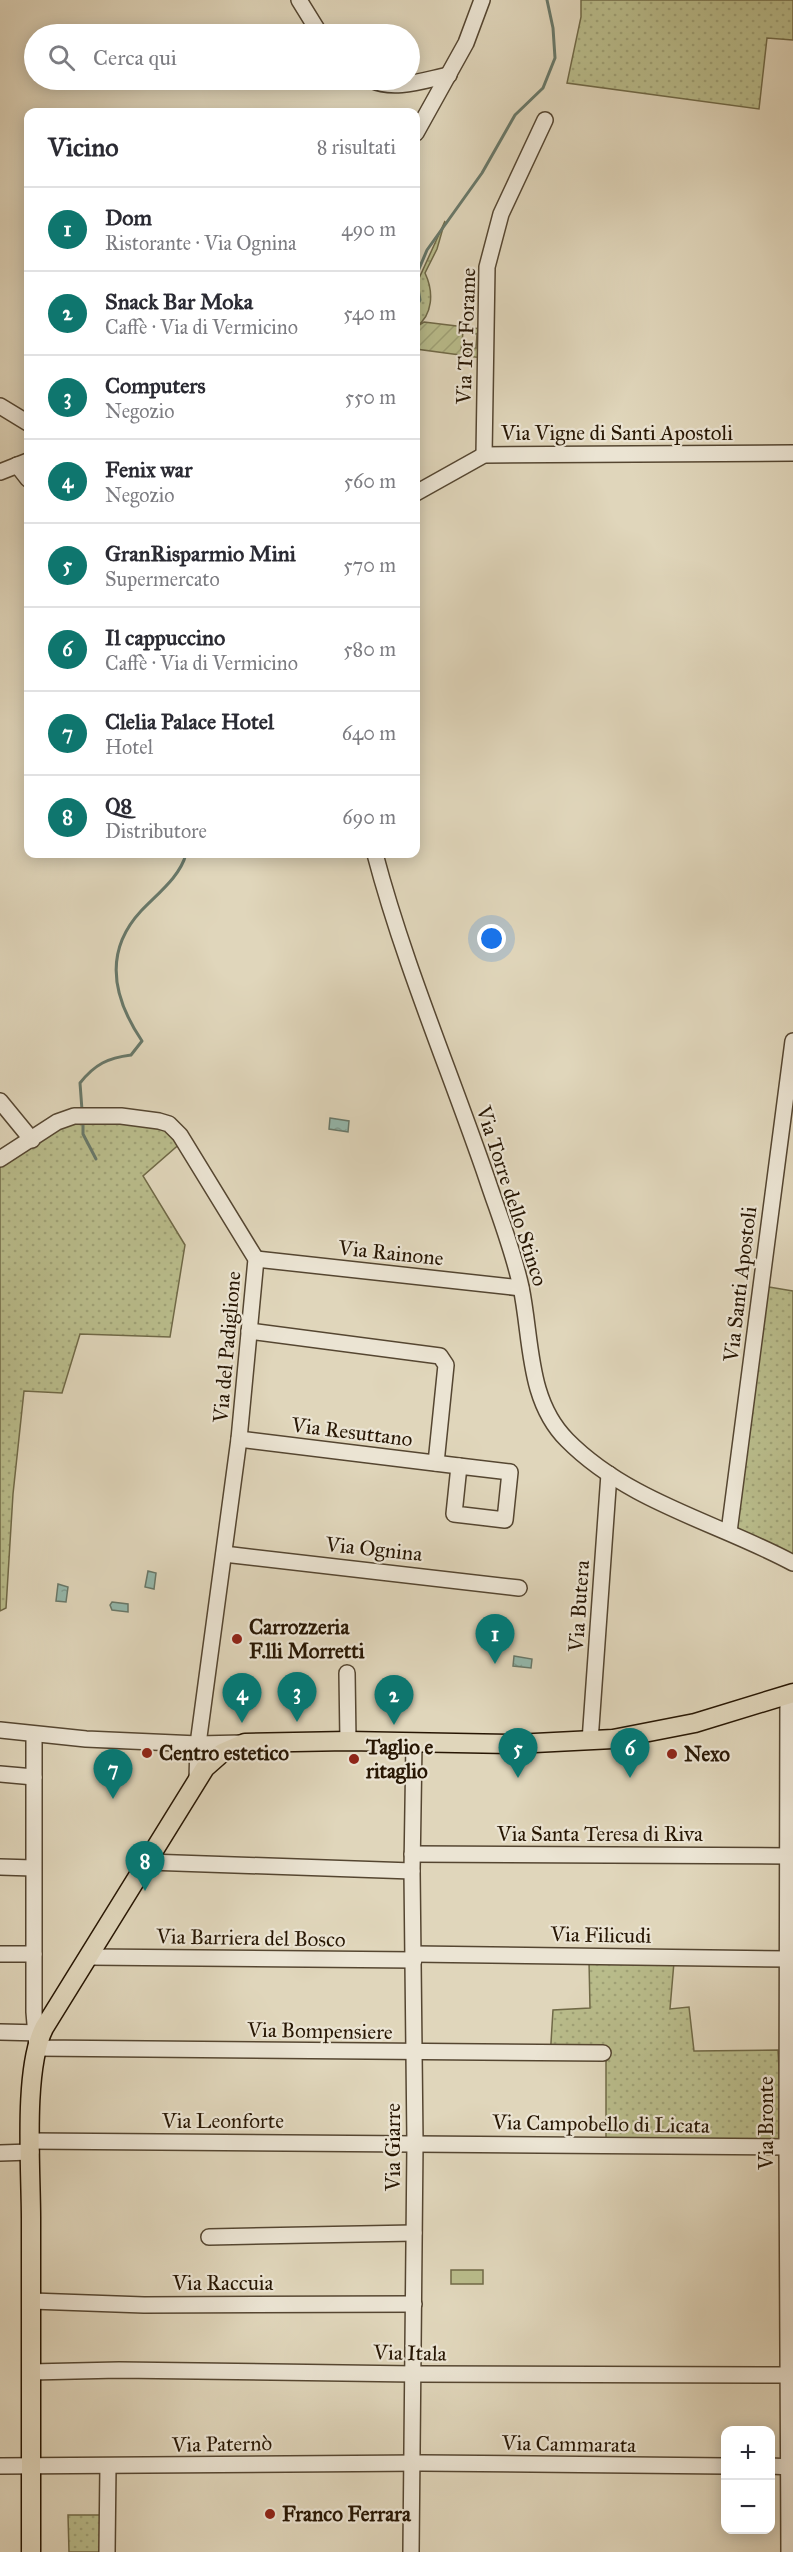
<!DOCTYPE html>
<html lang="it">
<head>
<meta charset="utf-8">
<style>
	:root { --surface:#fff; --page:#f7f7f7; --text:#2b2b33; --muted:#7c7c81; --line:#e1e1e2; --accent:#0f766e }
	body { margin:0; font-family:"IM FELL Great Primer",serif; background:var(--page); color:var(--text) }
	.controls { position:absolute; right:18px; bottom:18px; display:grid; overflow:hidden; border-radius:12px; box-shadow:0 3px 15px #0003 }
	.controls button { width:54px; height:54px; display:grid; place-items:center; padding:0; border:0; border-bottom:2px solid var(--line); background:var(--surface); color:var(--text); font:30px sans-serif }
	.you { position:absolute; left:492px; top:939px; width:21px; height:21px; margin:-15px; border:4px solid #fff; border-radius:50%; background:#1a73e8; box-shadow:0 0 0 9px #1a73e833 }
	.badge { display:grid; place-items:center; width:39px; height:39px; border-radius:50%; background:var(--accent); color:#fff; font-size:20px; font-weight:700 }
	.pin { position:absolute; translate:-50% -50px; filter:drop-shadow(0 2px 3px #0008) }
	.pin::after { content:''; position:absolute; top:32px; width:21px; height:18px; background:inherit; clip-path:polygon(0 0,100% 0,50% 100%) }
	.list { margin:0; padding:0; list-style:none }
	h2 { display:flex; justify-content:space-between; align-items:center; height:78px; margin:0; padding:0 24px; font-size:26px }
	h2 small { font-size:20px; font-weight:400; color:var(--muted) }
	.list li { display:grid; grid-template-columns:39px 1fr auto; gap:18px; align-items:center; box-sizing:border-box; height:84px; padding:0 24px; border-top:2px solid var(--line) }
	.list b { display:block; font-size:22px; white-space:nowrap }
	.list p { margin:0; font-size:20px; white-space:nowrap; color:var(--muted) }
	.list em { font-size:20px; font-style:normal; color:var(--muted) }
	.icon { flex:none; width:33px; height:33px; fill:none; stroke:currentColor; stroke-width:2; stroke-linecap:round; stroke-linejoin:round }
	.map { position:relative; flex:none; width:793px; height:2552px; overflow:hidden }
	.search { position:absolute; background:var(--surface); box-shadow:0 3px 15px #0003; left:24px; top:24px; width:396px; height:66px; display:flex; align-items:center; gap:15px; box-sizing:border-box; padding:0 21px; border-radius:33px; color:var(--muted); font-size:22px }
	.panel { position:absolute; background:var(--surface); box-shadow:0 3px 15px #0003; left:24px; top:108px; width:396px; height:750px; border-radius:12px }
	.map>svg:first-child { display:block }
	.grass { fill:url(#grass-dots); stroke:#706947; stroke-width:1.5 }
	.garden { fill:url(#garden-furrows); stroke:#706947; stroke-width:1.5; fill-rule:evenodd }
	.pitch { fill:#b9bc8b; stroke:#706947; stroke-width:1.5 }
	.water { fill:url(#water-ripples); stroke:#687869; stroke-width:1.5 }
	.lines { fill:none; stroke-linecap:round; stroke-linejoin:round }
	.stream { stroke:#687869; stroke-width:3 }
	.minor-casing { stroke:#554631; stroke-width:18 }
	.major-casing { stroke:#271603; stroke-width:21 }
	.minor { stroke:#ebe4d3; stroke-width:15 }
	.major { stroke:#e0d6bb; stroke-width:18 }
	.poi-dot { fill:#8f2418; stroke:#ebe4d3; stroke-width:2 }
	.labels { text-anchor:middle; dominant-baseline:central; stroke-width:4.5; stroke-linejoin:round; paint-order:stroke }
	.street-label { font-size:21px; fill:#271603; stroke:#ebe4d3 }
	.poi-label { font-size:21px; font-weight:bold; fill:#271603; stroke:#ebe4d3; text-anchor:start }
</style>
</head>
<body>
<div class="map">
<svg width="793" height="2552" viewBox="0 0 793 2552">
	<defs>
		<pattern id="grass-dots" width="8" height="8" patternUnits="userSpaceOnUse" patternTransform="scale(1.5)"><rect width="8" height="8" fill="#b9bc8b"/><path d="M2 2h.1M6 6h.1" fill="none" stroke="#9fa176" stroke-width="1.8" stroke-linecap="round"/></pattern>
		<pattern id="garden-furrows" width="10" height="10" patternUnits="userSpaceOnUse" patternTransform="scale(1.5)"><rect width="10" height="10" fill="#b9bc8b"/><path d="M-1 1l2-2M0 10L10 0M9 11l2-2" fill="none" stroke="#9fa176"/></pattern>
		<pattern id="water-ripples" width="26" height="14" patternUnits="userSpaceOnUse" patternTransform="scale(1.5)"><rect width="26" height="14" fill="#94b9ad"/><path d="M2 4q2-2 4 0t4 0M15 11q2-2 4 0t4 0" fill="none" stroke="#809e93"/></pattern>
	</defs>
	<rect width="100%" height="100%" fill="#e0d6bb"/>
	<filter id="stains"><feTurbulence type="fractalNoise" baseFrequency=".00333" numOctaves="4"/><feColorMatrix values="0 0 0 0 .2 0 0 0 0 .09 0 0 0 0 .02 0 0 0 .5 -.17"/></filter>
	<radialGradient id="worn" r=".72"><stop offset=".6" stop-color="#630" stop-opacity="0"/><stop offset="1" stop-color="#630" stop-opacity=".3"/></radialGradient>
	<g class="grass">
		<path d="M581 0H793V40L767 38 759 109 567 83 581 17Z"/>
		<path d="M445 221 437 249 425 273C434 292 433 315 416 327V285Z"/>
		<path d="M159 1121 183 1141 143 1176 185 1245 170 1337 80 1334 62 1393 24 1391 13 1494 6 1608 0 1611V1159L57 1122Z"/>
		<path d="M763 1286 793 1291V1558L731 1530Z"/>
		<path d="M589 1961 674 1962 670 2009 689 2007 694 2051 778 2050 783 2140 606 2139V2059H550L553 2010 590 2008Z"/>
		<path d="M68 2515H101L102 2552H69Z"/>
	</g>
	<path class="garden" d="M424 322 481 329 482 358 416 349V327ZM463 332 477 334 476 348H472V353L461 351Z"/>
	<rect class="pitch" x="451" y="2270" width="32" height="14"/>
	<g class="water">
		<path d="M330 1118 349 1121 348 1132 329 1129Z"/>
		<path d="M148 1571 156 1573 154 1589 145 1587Z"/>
		<path d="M58 1584 68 1587 66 1602 56 1601Z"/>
		<path d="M112 1602 128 1604V1612L112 1610 110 1605Z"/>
		<path d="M514 1656 532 1659 531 1668 513 1666Z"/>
	</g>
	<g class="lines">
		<g class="stream">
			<path d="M416 307 420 300 416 276 427 250 482 173 515 115 543 88 555 58 553 28 547 0"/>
			<path d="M82 1110 80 1083C95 1064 108 1058 131 1055L142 1041C113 998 103 952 141 911 157 894 180 877 186 854"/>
			<path d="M83 1121V1134L96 1159"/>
		</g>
		<g class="minor-casing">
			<g id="minor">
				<path d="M299 0 320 34"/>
				<path d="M371 80C395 91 424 80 449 75"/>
				<path d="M416 133 466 43 482 0"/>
				<path d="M0 406 28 423"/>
				<path d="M484 455 487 267 501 214 545 120"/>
				<path d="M17 465 28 479"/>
				<path d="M0 472 28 461"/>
				<path d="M416 493 484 455 793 453"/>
				<path d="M375 854C404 964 450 1071 487 1179 499 1215 513 1250 521 1287 532 1340 527 1400 567 1440 628 1502 719 1523 793 1563"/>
				<path d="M0 1101 32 1140"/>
				<path d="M0 1159 57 1122 74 1116H121L159 1121 169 1124 180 1135 256 1259 239 1439 198 1744 197 1780"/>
				<path d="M256 1259 521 1288"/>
				<path d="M249 1331 440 1356 446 1365 436 1463"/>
				<path d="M239 1439 459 1466"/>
				<path d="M459 1466 510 1472 505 1520 454 1514Z"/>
				<path d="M729 1532 793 1041"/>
				<path d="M224 1554 519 1588"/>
				<path d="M347 1673 348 1741"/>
				<path d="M788 1695 787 2147 789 2552"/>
				<path d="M0 1730 86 1739 198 1744 242 1743"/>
				<path d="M34 1735V2012L37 2048 603 2053"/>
				<path d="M590 1741 609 1474"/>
				<path d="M0 1774 34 1777"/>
				<path d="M412 1854 788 1856"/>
				<path d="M148 1862 412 1871"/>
				<path d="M0 1867 33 1868"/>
				<path d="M0 1954H34"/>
				<path d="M414 1954 788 1959"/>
				<path d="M89 1957 414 1960"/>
				<path d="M0 2032 42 2033"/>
				<path d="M31 2141 787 2147"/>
				<path d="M0 2153 31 2152"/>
				<path d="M209 2237 414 2233"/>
				<path d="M32 2301 144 2305 414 2304"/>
				<path d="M31 2372 119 2370 414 2374 787 2375"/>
				<path d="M0 2466 422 2463 726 2466"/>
				<path d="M770 2466 793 2467"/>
				<path d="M107 2552 108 2466"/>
				<path d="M411 2552 415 2143 412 1871 414 1743"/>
			</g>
		</g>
		<g class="major-casing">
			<path id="major" d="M31 2552C32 2441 32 2330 31 2218 31 2169 23 2070 44 2028L205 1768 222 1753 245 1743 348 1741 515 1744 613 1739 695 1723 793 1693"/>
		</g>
		<use href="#minor" class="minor"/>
		<use href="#major" class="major"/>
	</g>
	<g class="poi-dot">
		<circle cx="237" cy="1639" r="6"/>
		<circle cx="147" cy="1753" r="6"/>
		<circle cx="672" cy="1754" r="6"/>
		<circle cx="354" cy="1759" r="6"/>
		<circle cx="270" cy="2514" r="6"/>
	</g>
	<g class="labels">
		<g class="street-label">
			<text transform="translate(466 336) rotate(-88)">Via Tor Forame</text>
			<text x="617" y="433">Via Vigne di Santi Apostoli</text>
			<text transform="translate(512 1196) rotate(72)">Via Torre dello Stinco</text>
			<text transform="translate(391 1253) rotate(6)">Via Rainone</text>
			<text transform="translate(740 1284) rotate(-83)">Via Santi Apostoli</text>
			<text transform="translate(227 1347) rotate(-85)">Via del Padiglione</text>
			<text transform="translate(352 1432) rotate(7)">Via Resuttano</text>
			<text transform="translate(374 1549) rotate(6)">Via Ognina</text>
			<text transform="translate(579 1606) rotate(-86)">Via Butera</text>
			<text x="600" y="1834">Via Santa Teresa di Riva</text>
			<text transform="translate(601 1935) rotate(1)">Via Filicudi</text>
			<text transform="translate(251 1938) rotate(1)">Via Barriera del Bosco</text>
			<text transform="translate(320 2031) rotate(1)">Via Bompensiere</text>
			<text x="223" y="2121">Via Leonforte</text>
			<text transform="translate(766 2123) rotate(-90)">Via Bronte</text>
			<text transform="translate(601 2124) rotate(1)">Via Campobello di Licata</text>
			<text transform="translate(393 2147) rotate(-90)">Via Giarre</text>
			<text x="223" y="2283">Via Raccuia</text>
			<text transform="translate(410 2353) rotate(1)">Via Itala</text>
			<text transform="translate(222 2444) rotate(-1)">Via Paternò</text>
			<text transform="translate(569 2444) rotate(1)">Via Cammarata</text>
		</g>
		<g class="poi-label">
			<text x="249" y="1627">Carrozzeria<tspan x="249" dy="24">F.lli Morretti</tspan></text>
			<text x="366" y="1747">Taglio e<tspan x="366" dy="24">ritaglio</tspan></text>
			<text x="159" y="1753">Centro estetico</text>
			<text x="684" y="1754">Nexo</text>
			<text x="282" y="2514">Franco Ferrara</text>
		</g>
	</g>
	<rect width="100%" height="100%" filter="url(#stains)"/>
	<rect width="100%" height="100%" fill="url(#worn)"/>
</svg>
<div class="controls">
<button>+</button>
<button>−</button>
</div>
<div class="you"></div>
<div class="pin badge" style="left:495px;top:1664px">1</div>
<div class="pin badge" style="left:394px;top:1725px">2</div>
<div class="pin badge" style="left:297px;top:1722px">3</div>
<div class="pin badge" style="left:242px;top:1723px">4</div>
<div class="pin badge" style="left:518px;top:1778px">5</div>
<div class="pin badge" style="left:630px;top:1778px">6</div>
<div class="pin badge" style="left:113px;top:1799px">7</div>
<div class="pin badge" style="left:145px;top:1891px">8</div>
<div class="search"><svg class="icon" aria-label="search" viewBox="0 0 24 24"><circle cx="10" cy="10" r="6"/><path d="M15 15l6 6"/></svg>Cerca qui</div>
<section class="panel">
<h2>Vicino<small>8 risultati</small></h2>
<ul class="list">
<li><span class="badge">1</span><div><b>Dom</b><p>Ristorante · Via Ognina</p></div><em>490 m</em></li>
<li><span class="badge">2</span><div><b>Snack Bar Moka</b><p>Caffè · Via di Vermicino</p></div><em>540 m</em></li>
<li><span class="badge">3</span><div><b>Computers</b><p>Negozio</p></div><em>550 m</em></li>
<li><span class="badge">4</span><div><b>Fenix war</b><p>Negozio</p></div><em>560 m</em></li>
<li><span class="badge">5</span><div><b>GranRisparmio Mini</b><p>Supermercato</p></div><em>570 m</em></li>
<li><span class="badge">6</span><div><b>Il cappuccino</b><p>Caffè · Via di Vermicino</p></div><em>580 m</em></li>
<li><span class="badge">7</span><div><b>Clelia Palace Hotel</b><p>Hotel</p></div><em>640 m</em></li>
<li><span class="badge">8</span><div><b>Q8</b><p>Distributore</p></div><em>690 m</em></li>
</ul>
</section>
</div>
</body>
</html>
